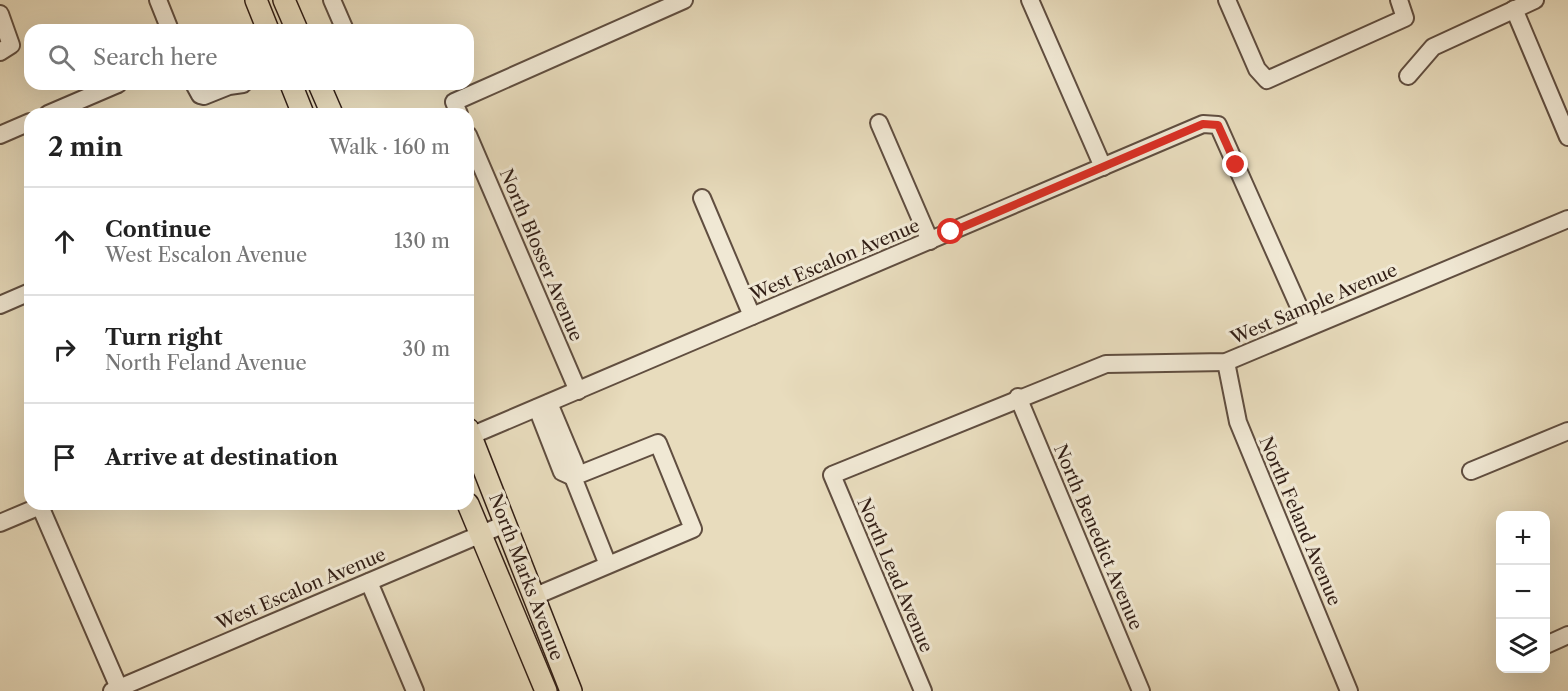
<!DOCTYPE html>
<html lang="en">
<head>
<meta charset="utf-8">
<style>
	:root { --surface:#fff; --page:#f2f2f2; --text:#222; --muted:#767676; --line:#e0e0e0 }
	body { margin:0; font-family:"Libre Caslon Text",serif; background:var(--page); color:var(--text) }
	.controls { position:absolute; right:18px; bottom:18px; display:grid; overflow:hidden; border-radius:12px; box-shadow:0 6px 24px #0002 }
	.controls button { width:54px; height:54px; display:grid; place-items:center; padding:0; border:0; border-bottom:2px solid var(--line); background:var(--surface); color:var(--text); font:30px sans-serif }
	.stop { position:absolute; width:18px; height:18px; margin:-14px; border:4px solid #d93025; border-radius:50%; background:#fff }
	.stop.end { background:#d93025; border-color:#fff; box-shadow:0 2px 6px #0008 }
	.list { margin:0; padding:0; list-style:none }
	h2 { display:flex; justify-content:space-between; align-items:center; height:78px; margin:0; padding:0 24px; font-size:26px }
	h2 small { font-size:20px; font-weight:400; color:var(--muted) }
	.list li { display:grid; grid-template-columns:39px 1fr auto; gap:18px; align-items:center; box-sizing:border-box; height:108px; padding:0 24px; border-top:2px solid var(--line) }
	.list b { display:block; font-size:22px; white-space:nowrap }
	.list p { margin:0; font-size:20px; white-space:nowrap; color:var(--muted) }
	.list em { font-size:20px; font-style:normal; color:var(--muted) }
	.icon { flex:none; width:33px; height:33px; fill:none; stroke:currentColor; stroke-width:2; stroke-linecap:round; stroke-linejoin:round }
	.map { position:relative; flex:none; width:1568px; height:691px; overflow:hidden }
	.search { position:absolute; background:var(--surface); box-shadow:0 6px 24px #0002; left:24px; top:24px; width:450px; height:66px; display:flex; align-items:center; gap:15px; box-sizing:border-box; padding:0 21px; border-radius:18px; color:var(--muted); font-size:22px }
	.panel { position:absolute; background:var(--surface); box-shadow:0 6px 24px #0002; left:24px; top:108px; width:450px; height:402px; border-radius:18px }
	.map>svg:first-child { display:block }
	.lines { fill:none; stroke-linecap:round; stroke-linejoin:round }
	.minor-casing { stroke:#604e40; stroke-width:20 }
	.major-casing { stroke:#321f16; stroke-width:24 }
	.minor { stroke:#f0e8d4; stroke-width:16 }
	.major { stroke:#e8dcbd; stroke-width:21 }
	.route { stroke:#d93025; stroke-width:8 }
	.labels { text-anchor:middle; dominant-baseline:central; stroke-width:6; stroke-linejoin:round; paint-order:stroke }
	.street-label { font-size:18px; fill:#321f16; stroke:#f0e8d4 }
</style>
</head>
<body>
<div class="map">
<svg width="1568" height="691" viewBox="0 0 1568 691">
	<rect width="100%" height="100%" fill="#e8dcbd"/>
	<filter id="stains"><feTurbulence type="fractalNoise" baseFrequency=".00333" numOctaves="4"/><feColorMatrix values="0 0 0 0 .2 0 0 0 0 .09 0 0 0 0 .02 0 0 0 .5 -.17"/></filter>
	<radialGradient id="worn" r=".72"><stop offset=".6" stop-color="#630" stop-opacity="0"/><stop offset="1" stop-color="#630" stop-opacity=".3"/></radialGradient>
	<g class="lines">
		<g class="minor-casing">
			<g id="minor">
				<path d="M158 0 170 30"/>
				<path d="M332 0 345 30"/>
				<path d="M1030 0 1103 167"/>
				<path d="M1227 0 1257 69 1267 80 1405 18 1399 0"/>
				<path d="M1514 9 1568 137"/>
				<path d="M0 14 11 45 0 52"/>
				<path d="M1408 76 1433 47 1535 0"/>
				<path d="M194 84 200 95 204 96 229 86 243 84"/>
				<path d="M48 114 118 84"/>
				<path d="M459 114 454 102 684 0"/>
				<path d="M879 123 930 241"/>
				<path d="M0 135 30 122"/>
				<path d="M468 135 578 391"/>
				<path d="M702 198 752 316"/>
				<path d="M0 305 30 292"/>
				<path d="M1226 362 1238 422 1349 691"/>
				<path d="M1018 397 1141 691"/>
				<path d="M537 408 562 472 573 477 575 465 549 403"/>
				<path d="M468 437 1203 124 1218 125 1308 327"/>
				<path d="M1471 471 1568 431"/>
				<path d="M40 506 119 688"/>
				<path d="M0 523 45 504"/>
				<path d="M369 582 415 691"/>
				<path d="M533 597 693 529 658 443 573 477 608 565"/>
				<path d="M1546 645 1568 635"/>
				<path d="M112 691 505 524"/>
				<path d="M923 691 832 475 1106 364 1226 362 1568 219"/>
			</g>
		</g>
		<g class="major-casing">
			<g id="major">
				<path d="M256 0 268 30"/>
				<path d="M284 0 297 30"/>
				<path d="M291 84 303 114"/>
				<path d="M319 84 332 114"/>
				<path d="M468 429 571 691"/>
				<path d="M468 504 546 691"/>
			</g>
		</g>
		<use href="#minor" class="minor"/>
		<use href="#major" class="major"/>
	</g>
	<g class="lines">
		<path class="route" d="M951 232 1203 124 1218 125 1236 165"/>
	</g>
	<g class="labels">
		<g class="street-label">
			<text transform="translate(541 255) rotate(67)">North Blosser Avenue</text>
			<text transform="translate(835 260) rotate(-23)">West Escalon Avenue</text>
			<text transform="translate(1314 304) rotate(-23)">West Sample Avenue</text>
			<text transform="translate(1300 521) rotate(67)">North Feland Avenue</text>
			<text transform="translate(1098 537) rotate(67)">North Benedict Avenue</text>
			<text transform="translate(895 575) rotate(67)">North Lead Avenue</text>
			<text transform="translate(526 577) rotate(69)">North Marks Avenue</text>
			<text transform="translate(301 589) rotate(-23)">West Escalon Avenue</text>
		</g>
	</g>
	<rect width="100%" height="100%" filter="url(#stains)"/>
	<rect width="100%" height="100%" fill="url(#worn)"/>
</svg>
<div class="controls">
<button>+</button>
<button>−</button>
<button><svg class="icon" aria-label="layers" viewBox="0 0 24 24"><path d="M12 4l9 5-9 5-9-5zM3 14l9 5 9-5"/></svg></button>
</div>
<div class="stop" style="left:951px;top:232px"></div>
<div class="stop end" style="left:1236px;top:165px"></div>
<div class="search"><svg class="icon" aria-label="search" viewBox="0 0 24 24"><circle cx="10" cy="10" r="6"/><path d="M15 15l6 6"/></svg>Search here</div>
<section class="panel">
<h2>2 min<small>Walk · 160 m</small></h2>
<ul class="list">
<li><svg class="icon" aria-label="ahead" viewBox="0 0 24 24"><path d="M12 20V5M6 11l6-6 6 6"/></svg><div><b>Continue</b><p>West Escalon Avenue</p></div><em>130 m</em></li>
<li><svg class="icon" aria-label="right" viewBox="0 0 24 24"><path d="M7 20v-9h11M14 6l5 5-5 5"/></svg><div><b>Turn right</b><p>North Feland Avenue</p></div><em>30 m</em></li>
<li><svg class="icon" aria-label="arrive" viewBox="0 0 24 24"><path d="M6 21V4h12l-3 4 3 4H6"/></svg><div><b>Arrive at destination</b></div></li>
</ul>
</section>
</div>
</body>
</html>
